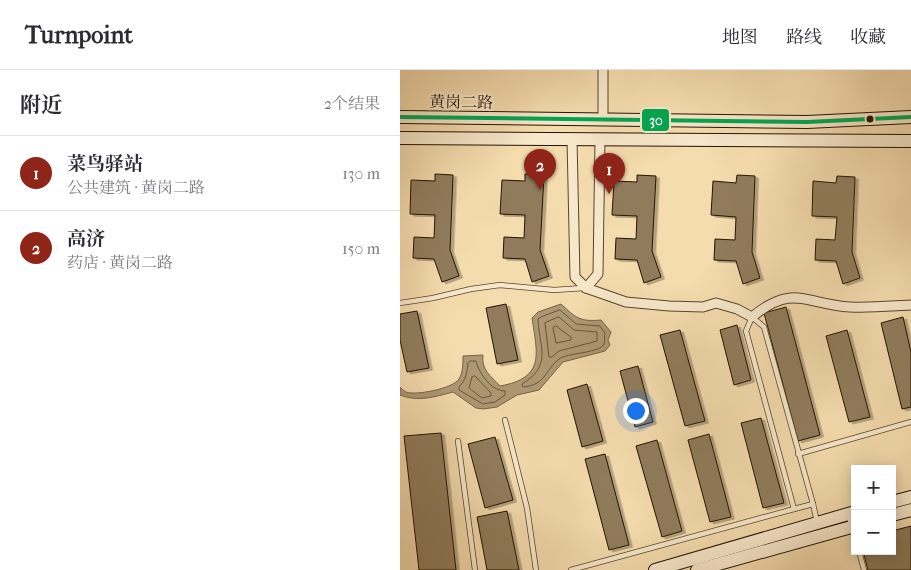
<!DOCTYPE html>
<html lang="zh">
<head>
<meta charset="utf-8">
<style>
	:root { --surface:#fff; --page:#f2f2f3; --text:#2b2b33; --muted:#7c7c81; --line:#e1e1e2; --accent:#8f2418 }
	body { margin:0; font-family:"IM FELL French Canon","Noto Serif SC",serif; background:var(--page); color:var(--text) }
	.controls { position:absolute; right:15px; bottom:15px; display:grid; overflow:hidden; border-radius:0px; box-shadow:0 2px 12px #0003 }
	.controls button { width:45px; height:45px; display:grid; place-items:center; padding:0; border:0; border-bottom:1px solid var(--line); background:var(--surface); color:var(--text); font:25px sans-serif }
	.you { position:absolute; left:235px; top:340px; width:18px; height:18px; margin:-12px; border:4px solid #fff; border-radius:50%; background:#1a73e8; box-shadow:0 0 0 8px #1a73e833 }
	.badge { display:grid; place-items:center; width:32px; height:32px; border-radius:50%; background:var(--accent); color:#fff; font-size:16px; font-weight:700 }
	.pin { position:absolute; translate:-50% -41px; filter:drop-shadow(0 1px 2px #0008) }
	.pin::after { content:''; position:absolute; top:26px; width:18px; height:15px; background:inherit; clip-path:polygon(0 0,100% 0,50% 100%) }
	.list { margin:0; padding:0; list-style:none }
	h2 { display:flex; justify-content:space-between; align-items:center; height:65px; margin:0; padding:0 20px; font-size:21px }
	h2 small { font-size:16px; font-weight:400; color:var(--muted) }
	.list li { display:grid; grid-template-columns:32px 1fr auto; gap:15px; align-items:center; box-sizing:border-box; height:75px; padding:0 20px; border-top:1px solid var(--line) }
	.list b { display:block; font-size:19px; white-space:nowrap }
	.list p { margin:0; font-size:16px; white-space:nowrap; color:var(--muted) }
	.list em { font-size:16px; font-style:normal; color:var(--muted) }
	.map { position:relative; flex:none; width:511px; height:500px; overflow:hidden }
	header { display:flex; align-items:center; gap:30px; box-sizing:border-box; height:70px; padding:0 25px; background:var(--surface); border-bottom:1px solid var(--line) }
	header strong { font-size:24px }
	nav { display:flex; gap:28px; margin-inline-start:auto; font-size:18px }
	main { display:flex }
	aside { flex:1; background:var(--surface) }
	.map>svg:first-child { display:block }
	.water { fill:#ae9874; stroke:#766346 }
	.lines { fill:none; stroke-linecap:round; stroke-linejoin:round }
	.shore { stroke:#68563a; stroke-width:1 }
	.building { fill:#907c5b; stroke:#231300; filter:url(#shadow) }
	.lane-casing { stroke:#58452c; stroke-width:6 }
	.street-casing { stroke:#58452c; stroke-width:11 }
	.secondary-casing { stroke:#231300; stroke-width:14 }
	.lane { stroke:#f8e8cb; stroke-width:4.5 }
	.street { stroke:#f8e8cb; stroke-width:9 }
	.secondary { stroke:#f8e8cb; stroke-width:12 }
	.bus-1-casing { stroke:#f8e8cb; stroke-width:8 }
	.bus-1 { stroke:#00a651; stroke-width:4 }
	.bus-dot { fill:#231300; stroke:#f8e8cb; stroke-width:2 }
	.labels { text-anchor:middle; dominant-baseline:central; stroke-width:4; stroke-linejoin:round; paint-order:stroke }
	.street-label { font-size:16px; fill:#231300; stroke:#f8e8cb }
	.line-badge { stroke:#f8e8cb; stroke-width:2 }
	.badge-label { font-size:14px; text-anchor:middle; font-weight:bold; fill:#fff }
</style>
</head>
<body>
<header>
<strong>Turnpoint</strong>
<nav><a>地图</a><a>路线</a><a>收藏</a></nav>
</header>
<main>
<aside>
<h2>附近<small>2个结果</small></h2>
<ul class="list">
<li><span class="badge">1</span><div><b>菜鸟驿站</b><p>公共建筑 · 黄岗二路</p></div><em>130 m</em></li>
<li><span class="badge">2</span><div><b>高济</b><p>药店 · 黄岗二路</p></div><em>150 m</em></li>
</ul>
</aside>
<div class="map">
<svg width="511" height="500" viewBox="0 0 511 500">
	<defs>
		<filter id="shadow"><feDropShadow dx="3.5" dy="2" stdDeviation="0" flood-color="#0004"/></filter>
	</defs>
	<rect width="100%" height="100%" fill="#f5dcaf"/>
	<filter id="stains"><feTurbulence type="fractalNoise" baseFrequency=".004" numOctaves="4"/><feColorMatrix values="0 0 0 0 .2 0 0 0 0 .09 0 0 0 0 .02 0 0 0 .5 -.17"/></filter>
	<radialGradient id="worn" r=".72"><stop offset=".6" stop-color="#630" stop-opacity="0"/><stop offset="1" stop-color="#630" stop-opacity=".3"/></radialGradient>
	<path class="water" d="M161 234C176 248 180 252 201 250L211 262 208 270 210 275 205 281 163 292 139 320 117 325 97 337 83 339 76 338 53 322C35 327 18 332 0 325V317C1 318 5 322 6 322 16 326 54 318 59 309 63 302 63 294 63 286L83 285C81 300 91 306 100 316 146 308 137 283 132 248L138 242Z"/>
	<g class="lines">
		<g class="shore">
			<path d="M160 240 176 254 200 256 205 263C204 266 205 271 204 274 201 283 166 283 159 289 144 301 146 315 123 317L122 314C153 295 139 277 138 249L141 247Z"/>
			<path d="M159 247 174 260 197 262V271L159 281 152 287H149L145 253Z"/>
			<path d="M156 256 171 267V270L156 273 153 258Z"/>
			<path d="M70 291H76C79 304 92 321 105 321V325L95 332 83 334 59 320V317C66 310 67 302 68 293Z"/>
			<path d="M75 306 91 323V326L82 328 69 318 72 307Z"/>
		</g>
	</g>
	<g class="building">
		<path d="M35 104 53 105 50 180 59 206 42 212 34 189 13 188 14 167 34 168 35 145 10 144 11 110 35 111Z"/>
		<path d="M125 104 144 105 140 180 149 206 132 212 125 189 103 188 104 167 124 168 125 145 100 144 102 110 125 111Z"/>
		<path d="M237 105 256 106 252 181 261 207 244 213 237 190 215 189 216 168 236 169 237 146 212 145 214 111 237 112Z"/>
		<path d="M337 105 355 106 352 182 360 208 343 214 336 191 314 190 315 169 335 170 336 147 311 145 313 111 336 113Z"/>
		<path d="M437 106 455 107 452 182 460 208 443 214 436 191 415 190 416 169 435 170 437 147 412 146 413 111 436 113Z"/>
		<path d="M106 234 118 290 97 294 86 238Z"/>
		<path d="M386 237 420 365 398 371 364 243Z"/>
		<path d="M17 241 29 298 7 302 0 270V244Z"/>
		<path d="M503 247 511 282V337L502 339 481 253Z"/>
		<path d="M337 255 351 310 334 315 320 260Z"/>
		<path d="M280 260 305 351 285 356 260 265Z"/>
		<path d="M447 260 470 347 449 352 426 266Z"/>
		<path d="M238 296 253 352 235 357 220 301Z"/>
		<path d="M187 314 203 371 182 377 167 320Z"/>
		<path d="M361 348 384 433 363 438 341 353Z"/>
		<path d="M41 363 56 500H19L4 366Z"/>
		<path d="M309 364 331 447 310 452 288 370Z"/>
		<path d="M95 367 113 430 85 438 68 374Z"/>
		<path d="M257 370 282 461 262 467 236 376Z"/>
		<path d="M205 384 229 475 209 480 185 389Z"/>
		<path d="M107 441 119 500H87L77 447Z"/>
		<path d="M511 456V500H468L463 481H492V461Z"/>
	</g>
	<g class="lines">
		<g class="lane-casing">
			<g id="lane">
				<path d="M0 233 33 228 71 219 100 215 154 220 184 218"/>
				<path d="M352 247 364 257 413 434 394 439 346 261Z"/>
				<path d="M105 350 127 438 136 500"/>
				<path d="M58 371 75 500"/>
				<path d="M398 384 511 352"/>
				<path d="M413 434 417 452"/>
				<path d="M448 444 455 467"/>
				<path d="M459 481 464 500"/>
				<path d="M171 500 394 439"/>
			</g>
		</g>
		<g class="street-casing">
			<g id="street">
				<path d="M203 49V0"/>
				<path d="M172 69 175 207 186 218 226 232 269 236 303 237 316 233 337 239 352 247C393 213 405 234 450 237 470 238 491 236 511 235"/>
				<path d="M186 218 198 204 200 69"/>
			</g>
		</g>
		<g class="secondary-casing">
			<g id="secondary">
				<path d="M0 47 407 52 511 47"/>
				<path d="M0 68 511 71"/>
				<path d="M492 432 511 427"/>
				<path d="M492 445 511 440"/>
				<path d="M255 500 455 442"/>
				<path d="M297 500 455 456"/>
			</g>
		</g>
		<use href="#lane" class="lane"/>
		<use href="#street" class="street"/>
		<use href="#secondary" class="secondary"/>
		<g class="bus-1-casing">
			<path id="bus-1" d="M0 47 407 52 511 47"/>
		</g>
		<use href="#bus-1" class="bus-1"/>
	</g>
	<circle class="bus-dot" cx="470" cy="49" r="4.5"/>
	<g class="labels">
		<g class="street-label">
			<text transform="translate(61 32) rotate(1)">黄岗二路</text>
		</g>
	</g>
	<rect class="line-badge" x="241" y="38" width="29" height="24" rx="5" fill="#00a651"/>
	<g class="badge-label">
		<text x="256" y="55">30</text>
	</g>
	<rect width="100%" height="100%" filter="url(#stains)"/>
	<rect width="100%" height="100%" fill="url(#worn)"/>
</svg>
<div class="controls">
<button>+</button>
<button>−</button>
</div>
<div class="you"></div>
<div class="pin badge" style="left:209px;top:124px">1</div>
<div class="pin badge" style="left:140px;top:120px">2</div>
</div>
</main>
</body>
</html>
